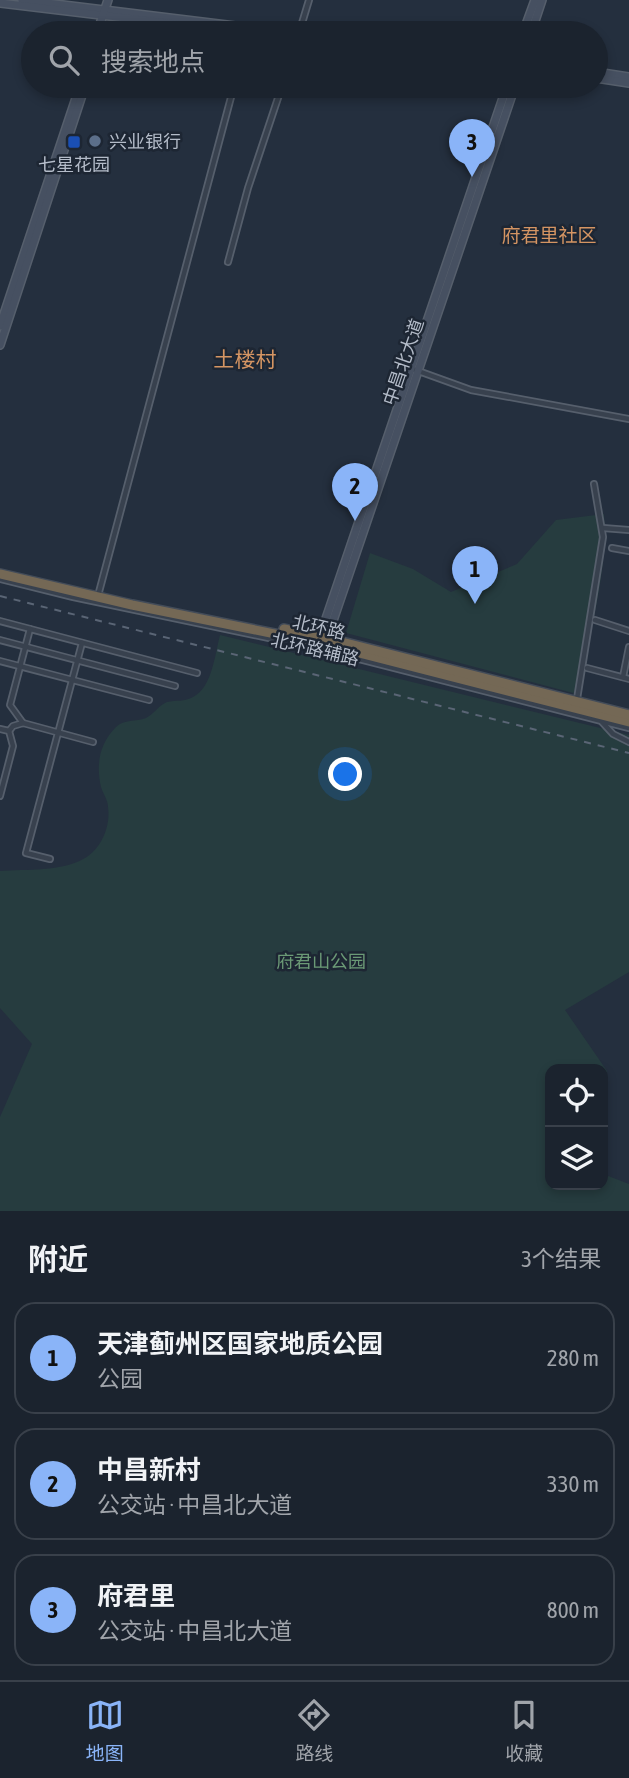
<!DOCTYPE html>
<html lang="zh">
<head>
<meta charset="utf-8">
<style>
	:root { --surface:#1b232e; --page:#242b36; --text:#f1f3f6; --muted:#a0a4aa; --line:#39404a; --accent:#8ab4f8 }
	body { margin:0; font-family:"Asap Condensed","Noto Sans SC",sans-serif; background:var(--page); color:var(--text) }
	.controls { position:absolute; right:21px; bottom:21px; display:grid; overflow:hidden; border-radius:14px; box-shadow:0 4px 10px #0003 }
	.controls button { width:63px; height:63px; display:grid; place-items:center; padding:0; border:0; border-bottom:2px solid var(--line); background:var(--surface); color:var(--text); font:35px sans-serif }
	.you { position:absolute; left:346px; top:775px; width:24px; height:24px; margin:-18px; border:5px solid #fff; border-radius:50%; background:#1a73e8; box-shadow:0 0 0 10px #1a73e833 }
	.badge { display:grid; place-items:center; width:46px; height:46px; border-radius:50%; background:var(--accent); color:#111; font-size:23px; font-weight:700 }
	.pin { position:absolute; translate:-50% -58px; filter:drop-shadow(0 2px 4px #0008) }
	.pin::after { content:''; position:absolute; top:37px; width:24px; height:21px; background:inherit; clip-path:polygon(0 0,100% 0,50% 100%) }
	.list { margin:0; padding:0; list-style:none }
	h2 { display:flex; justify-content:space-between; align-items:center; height:91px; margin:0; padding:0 28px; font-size:30px }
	h2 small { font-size:23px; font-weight:400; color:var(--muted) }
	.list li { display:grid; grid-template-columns:46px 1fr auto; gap:21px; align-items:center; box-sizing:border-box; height:112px; margin:0 14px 14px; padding:0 14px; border:2px solid var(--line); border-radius:21px }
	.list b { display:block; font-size:26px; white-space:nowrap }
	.list p { margin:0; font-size:23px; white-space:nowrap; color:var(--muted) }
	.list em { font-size:23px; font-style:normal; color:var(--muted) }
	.icon { flex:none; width:38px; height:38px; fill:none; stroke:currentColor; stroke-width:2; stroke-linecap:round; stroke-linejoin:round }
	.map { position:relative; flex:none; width:629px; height:1211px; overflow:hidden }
	.search { position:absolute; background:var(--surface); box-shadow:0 4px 10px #0003; left:21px; right:21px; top:21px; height:77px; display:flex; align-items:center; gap:18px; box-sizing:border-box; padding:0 24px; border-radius:38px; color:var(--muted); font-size:26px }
	.sheet { height:469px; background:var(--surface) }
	nav { display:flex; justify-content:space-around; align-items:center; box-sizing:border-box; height:98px; border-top:2px solid var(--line); background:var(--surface); font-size:19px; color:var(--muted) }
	nav a { display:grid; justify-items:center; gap:4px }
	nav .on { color:var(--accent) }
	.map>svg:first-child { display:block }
	.green { fill:#263c3f }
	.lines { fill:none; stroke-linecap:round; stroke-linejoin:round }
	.street-casing { stroke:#565f6c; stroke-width:8 }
	.secondary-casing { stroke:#565f6c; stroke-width:10 }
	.highway-casing { stroke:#434c59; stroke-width:12 }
	.street { stroke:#38414e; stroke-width:4.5 }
	.secondary { stroke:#465061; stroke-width:7 }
	.highway { stroke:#746855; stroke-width:9 }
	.rail { stroke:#5a6575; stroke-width:2; stroke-dasharray:7 7; stroke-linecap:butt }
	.service-dot { fill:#5c6f8a; stroke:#1d2633; stroke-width:2.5 }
	.transit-dot { fill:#1a4fb4; stroke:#1d2633; stroke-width:2.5 }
	.labels { text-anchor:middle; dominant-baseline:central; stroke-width:5; stroke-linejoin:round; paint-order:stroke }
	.poi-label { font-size:18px; fill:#b4bcc9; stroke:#1d2633; text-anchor:start }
	.street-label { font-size:18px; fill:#b4bcc9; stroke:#1d2633 }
	.park-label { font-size:18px; fill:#6b9a76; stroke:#1d2633 }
	.neighbourhood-label { font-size:19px; fill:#d59563; stroke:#1d2633 }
	.quarter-label { font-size:21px; fill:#d59563; stroke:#1d2633 }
</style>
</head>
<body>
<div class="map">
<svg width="629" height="1211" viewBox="0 0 629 1211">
	<rect width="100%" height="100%" fill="#242f3e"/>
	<g class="green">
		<path d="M604 514C608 574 589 635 577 694L346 633 370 553 413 569 451 592 517 564 556 520Z"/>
		<path d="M220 635 629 735V972L565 1010 607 1071 603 1086V1069H550V1185H603V1174L629 1184V1211H0V1117L32 1044 0 1008V871C26 869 62 872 85 858 101 849 111 826 108 807 108 800 103 794 101 787 96 765 99 744 116 727 124 719 136 722 146 718 154 714 159 705 167 702 176 700 185 702 193 697 212 688 215 654 220 635Z"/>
	</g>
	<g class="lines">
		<g class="street-casing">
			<g id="street">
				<path d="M299 33 309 0"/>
				<path d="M228 262 248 188 282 86"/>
				<path d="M410 368 471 390 629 419"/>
				<path d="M603 528 629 530"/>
				<path d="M612 548 629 551"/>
				<path d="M0 579 73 597 316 648 629 728"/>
				<path d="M99 592 234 86"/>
				<path d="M595 620 629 631"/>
				<path d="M0 621 197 673"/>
				<path d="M0 640 175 686"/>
				<path d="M0 661 149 700"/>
				<path d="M587 668 629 679"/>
				<path d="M623 677 629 647"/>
				<path d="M577 699 603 537 594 484"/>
				<path d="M602 722 613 734 629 742"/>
				<path d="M23 723 10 705 30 629"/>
				<path d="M0 729 9 731 13 746 0 796"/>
				<path d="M9 731 13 726 23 723 93 742"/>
				<path d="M50 859 26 853 82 643"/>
			</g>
		</g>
		<g class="secondary-casing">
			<g id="secondary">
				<path d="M22 0 293 33"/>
				<path d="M0 3 251 33"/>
				<path d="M97 33 108 0"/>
				<path d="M523 33 535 0"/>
				<path d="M531 33 542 0"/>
				<path d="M596 72 629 77"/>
				<path d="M596 78 629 83"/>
				<path d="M0 326 80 86"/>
				<path d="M0 345 85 86"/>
				<path d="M316 648 507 86"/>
				<path d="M323 650 515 86"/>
			</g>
		</g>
		<g class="highway-casing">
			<g id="highway">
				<path d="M0 574 132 605 324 644 629 722"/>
				<path d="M284 629 326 638 629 715"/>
			</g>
		</g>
		<use href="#street" class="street"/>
		<use href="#secondary" class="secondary"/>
		<use href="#highway" class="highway"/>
		<path class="rail" d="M0 596 629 753"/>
	</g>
	<circle class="service-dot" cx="95" cy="141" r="7"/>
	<rect class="transit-dot" x="67" y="135" width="14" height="14" rx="3.5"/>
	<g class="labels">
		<g class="poi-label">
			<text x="109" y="141">兴业银行</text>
			<text x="74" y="164" text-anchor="middle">七星花园</text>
		</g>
		<g class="street-label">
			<text transform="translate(403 362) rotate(-71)">中昌北大道</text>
			<text transform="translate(319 627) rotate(13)">北环路</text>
			<text transform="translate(315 649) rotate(13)">北环路辅路</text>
		</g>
		<g class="park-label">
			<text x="321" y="961">府君山公园</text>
		</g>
		<g class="neighbourhood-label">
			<text x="549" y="235">府君里社区</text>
		</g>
		<g class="quarter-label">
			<text x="245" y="359">土楼村</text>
		</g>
	</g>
</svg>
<div class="controls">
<button><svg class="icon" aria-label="locate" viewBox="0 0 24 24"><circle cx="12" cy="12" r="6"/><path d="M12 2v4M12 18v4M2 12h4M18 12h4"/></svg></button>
<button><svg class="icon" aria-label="layers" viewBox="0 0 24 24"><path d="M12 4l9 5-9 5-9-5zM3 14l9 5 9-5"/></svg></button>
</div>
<div class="you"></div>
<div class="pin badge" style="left:475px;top:604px">1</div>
<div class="pin badge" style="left:355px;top:521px">2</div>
<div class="pin badge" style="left:472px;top:177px">3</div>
<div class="search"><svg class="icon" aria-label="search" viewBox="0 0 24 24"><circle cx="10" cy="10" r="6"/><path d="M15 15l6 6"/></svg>搜索地点</div>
</div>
<section class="sheet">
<h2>附近<small>3个结果</small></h2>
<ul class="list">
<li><span class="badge">1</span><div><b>天津蓟州区国家地质公园</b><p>公园</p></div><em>280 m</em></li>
<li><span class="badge">2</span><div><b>中昌新村</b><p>公交站 · 中昌北大道</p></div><em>330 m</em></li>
<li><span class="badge">3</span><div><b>府君里</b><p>公交站 · 中昌北大道</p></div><em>800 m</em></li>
</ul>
</section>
<nav>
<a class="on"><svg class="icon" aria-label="map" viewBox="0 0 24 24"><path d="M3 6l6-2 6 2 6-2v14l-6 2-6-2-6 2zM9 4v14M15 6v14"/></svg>地图</a>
<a><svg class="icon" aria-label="directions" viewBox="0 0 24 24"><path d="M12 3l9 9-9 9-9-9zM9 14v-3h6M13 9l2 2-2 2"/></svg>路线</a>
<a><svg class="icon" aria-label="saved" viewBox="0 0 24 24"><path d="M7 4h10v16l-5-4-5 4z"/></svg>收藏</a>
</nav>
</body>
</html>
